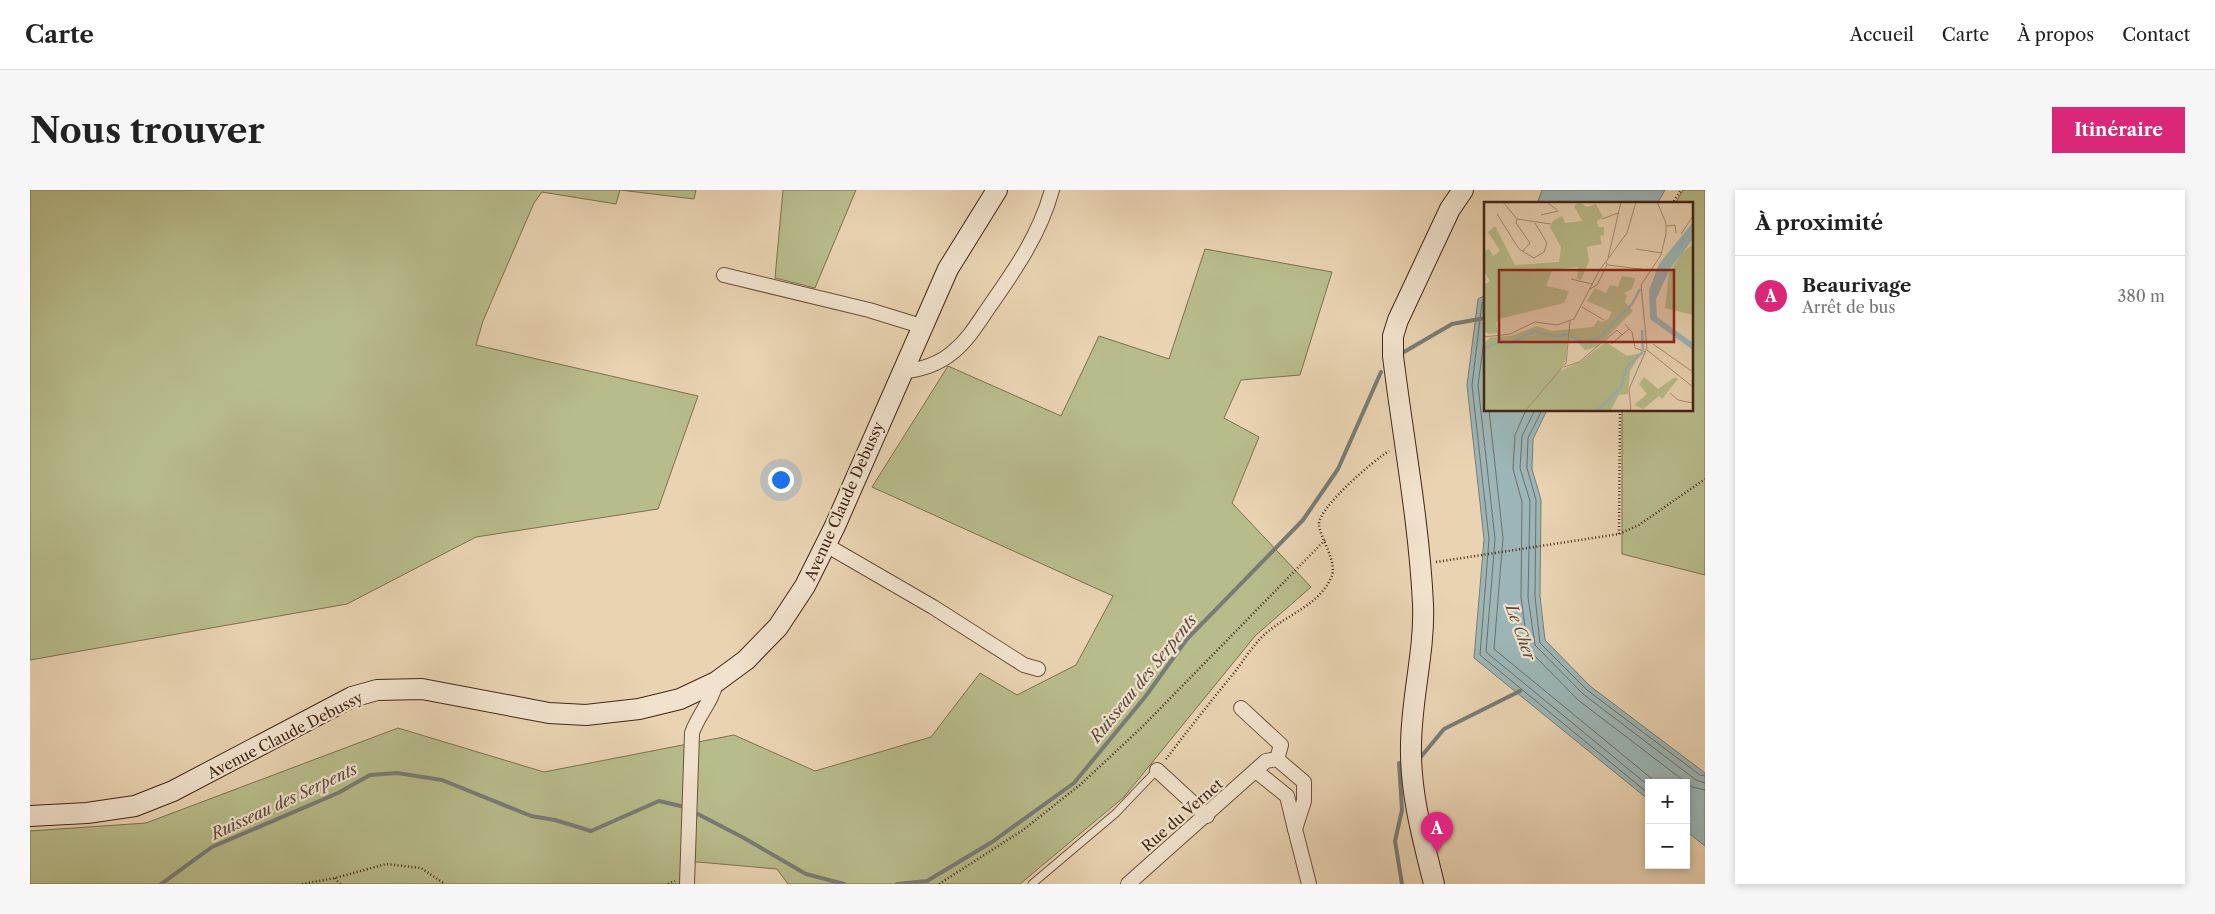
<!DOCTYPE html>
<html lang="fr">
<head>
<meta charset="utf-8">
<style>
	:root { --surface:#fff; --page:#f6f6f6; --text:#222; --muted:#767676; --line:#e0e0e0; --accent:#db2777 }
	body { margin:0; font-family:"Libre Caslon Text",serif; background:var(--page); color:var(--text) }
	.controls { position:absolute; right:15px; bottom:15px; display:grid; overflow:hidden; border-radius:0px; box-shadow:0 2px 8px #0003 }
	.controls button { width:45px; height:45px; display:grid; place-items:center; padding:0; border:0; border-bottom:1px solid var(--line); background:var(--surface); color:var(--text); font:25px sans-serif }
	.you { position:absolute; left:750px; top:289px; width:18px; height:18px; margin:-12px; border:4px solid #fff; border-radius:50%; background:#1a73e8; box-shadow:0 0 0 8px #1a73e833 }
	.badge { display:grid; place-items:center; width:32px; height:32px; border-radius:50%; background:var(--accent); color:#fff; font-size:16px; font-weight:700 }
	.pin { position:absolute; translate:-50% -41px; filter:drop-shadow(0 1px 2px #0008) }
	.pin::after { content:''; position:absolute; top:26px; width:18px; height:15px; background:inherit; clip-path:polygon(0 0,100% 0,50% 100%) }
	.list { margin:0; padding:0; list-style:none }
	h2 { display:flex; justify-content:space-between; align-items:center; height:65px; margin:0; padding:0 20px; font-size:21px }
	h2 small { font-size:16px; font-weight:400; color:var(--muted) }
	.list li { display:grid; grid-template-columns:32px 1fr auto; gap:15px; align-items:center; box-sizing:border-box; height:80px; padding:0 20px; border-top:1px solid var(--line) }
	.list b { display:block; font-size:19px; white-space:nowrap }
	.list p { margin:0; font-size:16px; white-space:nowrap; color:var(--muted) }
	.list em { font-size:16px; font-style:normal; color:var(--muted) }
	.map { position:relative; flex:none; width:1675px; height:694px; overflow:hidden; border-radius:0px }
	header { display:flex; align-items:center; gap:30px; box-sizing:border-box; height:70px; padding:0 25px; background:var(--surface); border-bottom:1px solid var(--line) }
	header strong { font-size:24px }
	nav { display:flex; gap:28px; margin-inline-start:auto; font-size:18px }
	.intro { display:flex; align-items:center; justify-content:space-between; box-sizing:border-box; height:120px; padding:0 30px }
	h1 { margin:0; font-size:35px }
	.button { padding:12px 22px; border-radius:0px; background:var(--accent); color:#fff; font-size:18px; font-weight:700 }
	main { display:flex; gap:30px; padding:0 30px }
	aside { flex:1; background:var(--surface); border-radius:0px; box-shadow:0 2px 8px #0003 }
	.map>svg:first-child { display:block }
	.green { fill:#b8bc8b; stroke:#7e7050 }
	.water { fill:#9cb6b7; stroke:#787c76 }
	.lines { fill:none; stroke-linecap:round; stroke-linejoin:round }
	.shore { stroke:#706e66; stroke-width:1 }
	.stream { stroke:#787c76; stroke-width:4 }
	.lane-casing { stroke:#6c503c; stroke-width:9 }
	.street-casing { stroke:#6c503c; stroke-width:16 }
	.secondary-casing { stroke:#432515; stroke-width:22 }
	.path { stroke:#432515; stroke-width:2.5; stroke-dasharray:1 2.5; stroke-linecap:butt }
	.lane { stroke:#f1e2cd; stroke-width:7 }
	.street { stroke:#f1e2cd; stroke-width:14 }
	.secondary { stroke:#f1e2cd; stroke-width:20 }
	.labels { text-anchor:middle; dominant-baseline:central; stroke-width:4.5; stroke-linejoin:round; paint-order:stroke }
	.street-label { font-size:15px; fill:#432515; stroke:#f1e2cd }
	.water-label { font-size:16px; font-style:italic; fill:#59493e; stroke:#f1e2cd }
	.inset-river { fill:none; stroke:#9cb6b7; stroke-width:2.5 }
	.inset-road { fill:none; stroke:#a78d73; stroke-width:1 }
	.view { fill:#8f2418; fill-opacity:0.15; stroke:#8f2418; stroke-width:2.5 }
	.inset-edge { fill:none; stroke:#432515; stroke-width:2.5 }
</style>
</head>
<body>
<header>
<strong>Carte</strong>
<nav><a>Accueil</a><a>Carte</a><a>À propos</a><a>Contact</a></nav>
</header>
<div class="intro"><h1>Nous trouver</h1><a class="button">Itinéraire</a></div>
<main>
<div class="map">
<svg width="1675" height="694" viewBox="0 0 1675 694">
	<rect width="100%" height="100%" fill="#e9d3b2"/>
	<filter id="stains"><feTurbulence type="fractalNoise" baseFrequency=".004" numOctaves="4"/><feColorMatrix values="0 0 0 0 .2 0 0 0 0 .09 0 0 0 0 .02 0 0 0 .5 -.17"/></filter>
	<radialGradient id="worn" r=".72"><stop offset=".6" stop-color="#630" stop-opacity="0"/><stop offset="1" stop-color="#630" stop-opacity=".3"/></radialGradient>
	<g class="green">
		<path d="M0 0H666L664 9 590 0 586 14 512 2 504 13 453 131 446 155 668 206 628 319 446 347 317 414 0 470Z"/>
		<path d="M753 0H826L785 98 745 88Z"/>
		<path d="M1653 0H1675V385L1592 364V220H1661V14H1645Z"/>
		<path d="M1175 59 1302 82 1270 185 1211 190 1194 228 1229 247 1202 313 1281 397 1225 446 1094 607 990 694H758L747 679 668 672 651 673 650 694H0V641L116 633 368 538 514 582 704 545 785 581 901 547 950 483 987 505 1046 475 1083 406 842 297 918 176 1031 226 1069 146 1139 169Z"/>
	</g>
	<g class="water">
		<path d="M1512 0H1635L1627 14H1507Z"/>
		<path d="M1455 105V220H1517L1503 249 1502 279 1511 310 1510 406 1515 450 1560 496 1675 583V656L1656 641V593H1619V610L1444 468 1454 349 1437 195 1448 109Z"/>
	</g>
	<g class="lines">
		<g class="shore">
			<path d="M1455 111 1452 113 1442 195 1459 349 1450 465 1619 604"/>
			<path d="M1455 143 1448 195 1465 349 1456 462 1619 596"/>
			<path d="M1459 220 1473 348 1464 459 1627 593"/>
			<path d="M1496 220 1485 245 1483 279 1492 312 1491 407 1498 459 1548 510 1662 597 1675 600"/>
			<path d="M1505 220 1492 246 1490 278 1500 311 1498 407 1505 455 1553 504 1666 590 1675 593"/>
			<path d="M1512 220 1498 248 1497 278 1506 310 1505 406 1510 453 1557 500 1670 585 1675 586"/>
		</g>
		<g class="stream">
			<path d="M1374 162 1422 134 1455 128"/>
			<path d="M1390 568 1414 539 1490 501"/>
			<path d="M1369 573 1372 620 1365 651 1372 694"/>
			<path d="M662 621 714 648 776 684 814 694"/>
			<path d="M131 694 182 657 308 603 340 585 367 583 412 590 501 626 525 630 561 641 629 611 655 617"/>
			<path d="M867 694 897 691 962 652 1044 593 1115 507 1157 449 1273 330 1308 279 1351 182"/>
		</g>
		<g class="lane-casing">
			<path id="lane" d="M1002 694 1086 623 1127 580"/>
		</g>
		<g class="street-casing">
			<g id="street">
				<path d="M694 85 839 120 891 136"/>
				<path d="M871 182C890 180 908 175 923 162 938 150 948 133 959 117 985 80 1010 44 1022 0"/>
				<path d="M796 355 903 417 994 475 1008 479"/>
				<path d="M1211 518 1251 555 1247 569 1274 592V611L1265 639 1279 694"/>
				<path d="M1127 580 1177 626"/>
				<path d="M1226 581 1257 606 1265 639"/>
				<path d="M657 694 662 543C668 525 683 510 686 492"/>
				<path d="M1098 694 1236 571 1247 569"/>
			</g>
		</g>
		<g class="secondary-casing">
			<g id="secondary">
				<path d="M0 626 57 623 105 616 143 601 322 507 347 500 392 499 519 523 556 525 609 519 650 509 686 492 716 470 748 437 775 396 805 336 918 79 967 0"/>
				<path d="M1404 694C1393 649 1380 603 1381 556 1381 509 1395 461 1393 414 1389 331 1373 248 1363 166V146L1368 130 1420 19 1433 0"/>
			</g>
		</g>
		<g class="path">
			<path d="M1642 14 1651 0"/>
			<path d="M1589 344 1590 220"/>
			<path d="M1406 372 1589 344 1609 335 1675 289"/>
			<path d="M1136 569C1158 540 1181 511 1204 483 1214 470 1223 455 1235 444 1256 425 1288 416 1301 388 1309 373 1289 347 1289 334 1289 317 1344 270 1359 261"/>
			<path d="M305 688 310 694"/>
			<path d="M272 694 305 688 356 674 391 678 415 694"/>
			<path d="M638 694 645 691"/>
			<path d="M909 694 993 640 1051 594 1112 537 1295 350"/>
		</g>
		<use href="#lane" class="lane"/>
		<use href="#street" class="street"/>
		<use href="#secondary" class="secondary"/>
	</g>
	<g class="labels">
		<g class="street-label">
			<text transform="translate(814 311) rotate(-66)">Avenue Claude Debussy</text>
			<text transform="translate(255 545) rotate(-27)">Avenue Claude Debussy</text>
			<text transform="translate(1152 625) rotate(-41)">Rue du Vernet</text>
		</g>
		<g class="water-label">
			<text transform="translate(1491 442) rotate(70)">Le Cher</text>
			<text transform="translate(1113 488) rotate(-51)">Ruisseau des Serpents</text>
			<text transform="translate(254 611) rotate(-25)">Ruisseau des Serpents</text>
		</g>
	</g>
	<g transform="translate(1454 12)">
		<rect width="209" height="209" fill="#e9d3b2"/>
		<path d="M95 0 103 5 112 2 119 15 113 19 114 25H120V33L116 34 118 42 103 45 105 59 97 78 93 77 94 65 68 68 62 84 85 89 80 101 15 117 12 121 14 131 5 132 0 129V83L6 79 0 69V49L5 47 9 54 16 49 4 30 11 24 31 63 75 60 77 45 66 25 69 19 78 14 81 21 98 19 90 4ZM209 42V113L181 106 185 71 198 51ZM138 74 151 76 148 87 140 91 143 93 141 100 149 109 113 145 101 148 93 139 83 138 82 157 76 169 96 160 122 140 143 154 157 151 146 169 144 192 135 193 126 209H0V141L7 135 27 134 53 124 68 129 109 125 114 118 118 120 124 117 128 110 103 99 111 86 122 91 126 83 134 85ZM160 175 174 187 191 175 194 177 178 197 175 194 159 207 150 203 163 192 155 182Z" fill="#b8bc8b"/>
		<path d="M209 20V37L186 67 172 97 173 115 209 141V148L166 117 165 88 175 62Z" fill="#9cb6b7"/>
		<path class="inset-river" d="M158 128 159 148M86 134 100 140 115 136 148 102 156 87M0 146 13 141H27L50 129 73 135 83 132M113 209 137 185 143 165 159 150"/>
		<path class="inset-road" d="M19 0 33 17 67 22M13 12 35 47 50 56 60 50 63 41 51 21M57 13 74 9 63 0M33 17 32 21 46 41 38 50M118 17 134 11M183 24 191 23 192 31M197 32 209 14M152 47 178 51M124 56 137 0M122 60 124 63 164 68M87 77 108 82M106 87 113 83 123 63M98 105 120 118M141 122 148 130 151 146 162 150M0 135 26 132 51 120 73 123 90 117 115 69 143 31 152 0M127 142 145 127M169 142 209 170M163 148 209 185M80 165 95 160 133 128 138 133M186 191 194 198 209 201M41 209 82 161 86 119M147 209 145 187 163 146 157 83 177 53 182 32V21L173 0"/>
		<path class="view" d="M15 68H190V140H15Z"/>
		<rect width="209" height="209" class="inset-edge"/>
	</g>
	<rect width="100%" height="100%" filter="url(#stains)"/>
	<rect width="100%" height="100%" fill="url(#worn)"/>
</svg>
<div class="controls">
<button>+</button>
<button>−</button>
</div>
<div class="you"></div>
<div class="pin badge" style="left:1407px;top:663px">A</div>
</div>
<aside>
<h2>À proximité<small></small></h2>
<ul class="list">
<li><span class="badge">A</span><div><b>Beaurivage</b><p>Arrêt de bus</p></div><em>380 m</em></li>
</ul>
</aside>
</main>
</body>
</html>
